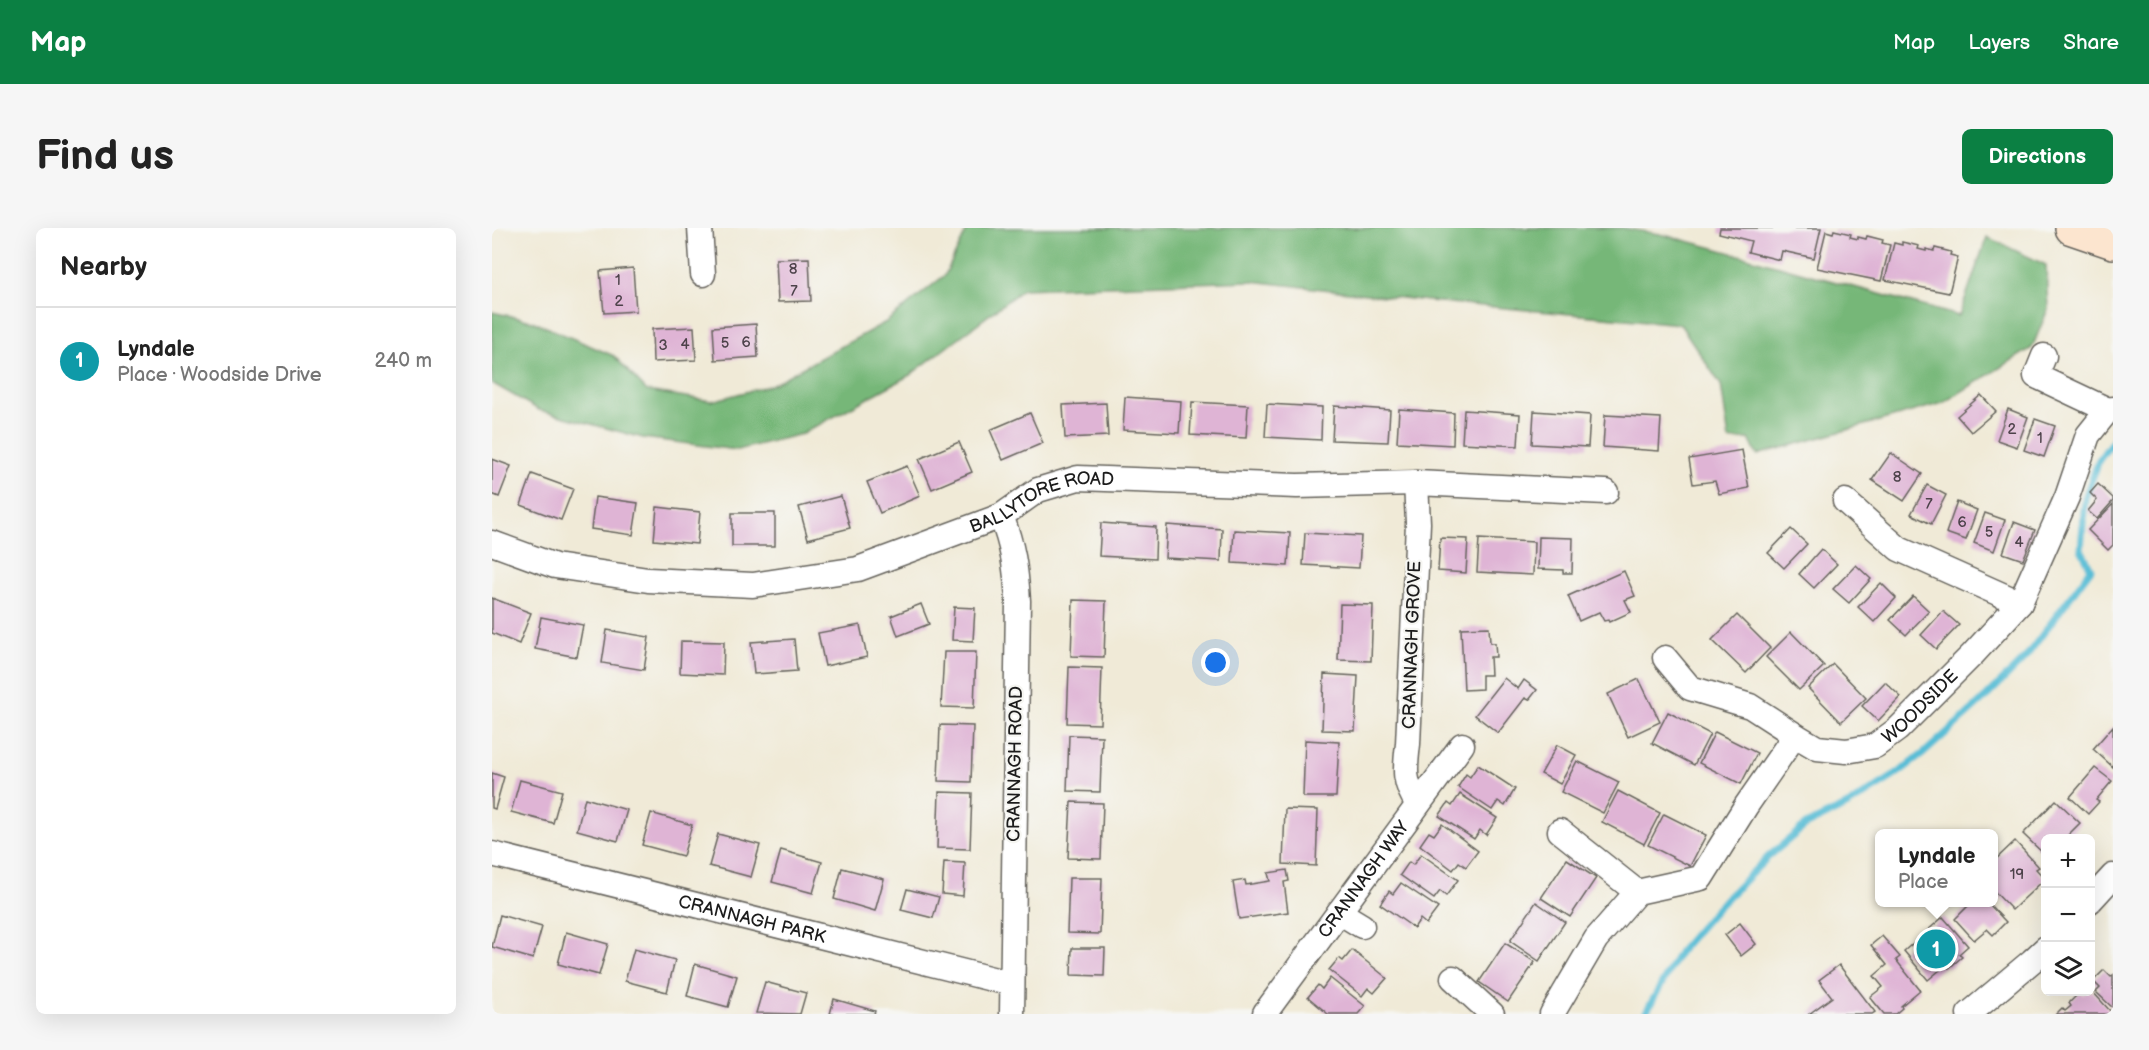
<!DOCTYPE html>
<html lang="en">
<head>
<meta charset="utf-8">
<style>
	:root { --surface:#fff; --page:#f6f6f6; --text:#222; --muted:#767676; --line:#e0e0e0; --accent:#0b8043 }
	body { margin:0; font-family:"Balsamiq Sans",sans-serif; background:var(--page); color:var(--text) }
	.controls { position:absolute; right:18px; bottom:18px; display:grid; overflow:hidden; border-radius:9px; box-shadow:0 6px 24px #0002 }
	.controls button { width:54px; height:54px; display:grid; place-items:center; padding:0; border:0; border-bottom:2px solid var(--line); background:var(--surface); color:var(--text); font:30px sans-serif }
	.you { position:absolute; left:724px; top:435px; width:21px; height:21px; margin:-15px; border:4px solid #fff; border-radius:50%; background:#1a73e8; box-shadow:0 0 0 9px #1a73e833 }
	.badge { display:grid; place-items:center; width:39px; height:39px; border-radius:50%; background:var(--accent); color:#fff; font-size:20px; font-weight:700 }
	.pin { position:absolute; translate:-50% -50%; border:3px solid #fff; box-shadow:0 2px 6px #0006 }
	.popup { position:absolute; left:1383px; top:601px; width:123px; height:78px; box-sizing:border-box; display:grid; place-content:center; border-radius:9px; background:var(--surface); filter:drop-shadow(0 2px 4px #0005); font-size:20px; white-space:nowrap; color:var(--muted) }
	.popup b { font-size:22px; color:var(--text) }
	.popup::after { content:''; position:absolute; left:50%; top:100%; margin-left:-12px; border:12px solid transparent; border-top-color:var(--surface) }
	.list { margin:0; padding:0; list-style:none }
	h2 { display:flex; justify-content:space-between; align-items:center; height:78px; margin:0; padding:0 24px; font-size:26px }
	h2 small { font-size:20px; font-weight:400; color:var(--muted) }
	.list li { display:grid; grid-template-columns:39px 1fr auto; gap:18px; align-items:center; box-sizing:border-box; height:108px; padding:0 24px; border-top:2px solid var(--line) }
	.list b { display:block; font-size:22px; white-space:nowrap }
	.list p { margin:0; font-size:20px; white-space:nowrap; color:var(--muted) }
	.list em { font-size:20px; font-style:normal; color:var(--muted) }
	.icon { flex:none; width:33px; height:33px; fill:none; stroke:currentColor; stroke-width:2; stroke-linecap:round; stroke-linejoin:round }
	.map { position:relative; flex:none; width:1621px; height:786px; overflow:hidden; border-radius:9px }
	header { display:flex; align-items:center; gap:36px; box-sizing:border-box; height:84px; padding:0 30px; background:var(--accent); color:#fff }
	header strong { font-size:28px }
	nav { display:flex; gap:33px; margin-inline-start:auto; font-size:21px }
	.intro { display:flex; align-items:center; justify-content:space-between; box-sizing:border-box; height:144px; padding:0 36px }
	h1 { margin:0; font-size:42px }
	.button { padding:15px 27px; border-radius:9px; background:var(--accent); color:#fff; font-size:21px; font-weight:700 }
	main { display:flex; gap:36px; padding:0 36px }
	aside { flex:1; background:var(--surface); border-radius:9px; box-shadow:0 6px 24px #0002 }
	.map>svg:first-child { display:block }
	.forest { fill:#76b778; stroke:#496a4a; stroke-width:1.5 }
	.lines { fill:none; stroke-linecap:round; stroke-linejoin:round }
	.stream { stroke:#58bdd6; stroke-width:7 }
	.building { fill:#dfb4d5 }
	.street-casing { stroke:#66645d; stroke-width:27 }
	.secondary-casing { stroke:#66645d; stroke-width:36 }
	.street { stroke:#fff; stroke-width:24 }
	.secondary { stroke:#fce5cf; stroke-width:33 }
	.labels { text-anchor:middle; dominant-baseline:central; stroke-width:4.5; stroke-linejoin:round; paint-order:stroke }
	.number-label { font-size:15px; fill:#4d424a }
	.street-label { font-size:18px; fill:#1c1c1c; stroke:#f6f6f2 }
</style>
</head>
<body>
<header>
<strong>Map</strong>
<nav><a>Map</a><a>Layers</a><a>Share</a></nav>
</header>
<div class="intro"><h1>Find us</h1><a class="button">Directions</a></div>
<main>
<aside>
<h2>Nearby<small></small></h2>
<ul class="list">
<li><span class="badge" style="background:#0f9aa8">1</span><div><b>Lyndale</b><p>Place · Woodside Drive</p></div><em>240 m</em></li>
</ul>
</aside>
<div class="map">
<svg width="1621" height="786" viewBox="0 0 1621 786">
	<rect width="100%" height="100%" fill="#f6f6f2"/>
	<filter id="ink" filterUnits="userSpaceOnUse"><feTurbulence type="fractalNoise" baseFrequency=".0167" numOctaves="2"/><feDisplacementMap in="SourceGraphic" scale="12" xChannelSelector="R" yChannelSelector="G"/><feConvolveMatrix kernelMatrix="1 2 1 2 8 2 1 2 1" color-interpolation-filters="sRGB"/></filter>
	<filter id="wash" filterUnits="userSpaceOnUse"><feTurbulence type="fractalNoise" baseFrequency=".008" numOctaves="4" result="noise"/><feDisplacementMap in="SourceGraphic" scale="24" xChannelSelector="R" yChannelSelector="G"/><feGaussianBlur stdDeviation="1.35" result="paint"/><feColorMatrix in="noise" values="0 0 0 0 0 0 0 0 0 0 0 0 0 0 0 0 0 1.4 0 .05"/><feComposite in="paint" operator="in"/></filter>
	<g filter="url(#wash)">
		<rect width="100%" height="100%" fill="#f0ead7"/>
		<path class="forest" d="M476 0H1130L1168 6 1218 19 1467 88 1495 9 1554 37 1556 81 1540 120 1451 175 1265 227 1257 211 1237 212 1229 157 1188 96 936 73 759 53 531 61 418 147 310 206 245 222 151 210 47 182 0 155V84L40 93 122 128 155 163 220 173 279 157 394 94 453 47Z"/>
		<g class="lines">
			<path class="stream" d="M1153 786 1188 723 1225 680 1276 629 1314 597 1356 577 1402 548 1431 526 1492 471 1533 430 1599 341 1589 321 1593 270 1607 232 1621 212"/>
		</g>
		<g id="blocks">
			<g class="building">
				<path d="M1228 0H1329L1322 30 1290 23 1288 32 1256 24 1259 13 1227 5Z"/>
				<path d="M1342 2 1359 6 1358 9 1366 11V9L1374 11 1375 8 1391 12 1390 15 1398 17 1389 53 1325 40 1334 3 1341 5Z"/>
				<path d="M1410 14 1427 18 1426 21 1434 23V21L1442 23 1443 20 1459 24 1458 27 1466 29 1457 65 1393 52 1402 15 1410 17Z"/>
				<path d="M317 30 319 73 286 74 284 31Z"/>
				<path d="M141 40 144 83 112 85 108 43Z"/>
				<path d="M264 96 266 129 223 132 221 99Z"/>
				<path d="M202 99 204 132 161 134 160 101Z"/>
				<path d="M1489 167 1504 183 1479 204 1465 188Z"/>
				<path d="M633 169 689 173 687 205 631 202Z"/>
				<path d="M700 174 756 177 754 210 698 207Z"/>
				<path d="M614 175 616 208 573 210 571 177Z"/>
				<path d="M775 176 830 179 829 212 773 209Z"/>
				<path d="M842 178 898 182 896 214 840 212Z"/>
				<path d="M907 181 962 185 961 217 905 214Z"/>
				<path d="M1516 181 1536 189 1525 219 1505 212Z"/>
				<path d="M972 182 1028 186 1026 218 970 215Z"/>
				<path d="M1042 183 1098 187 1096 219 1040 216Z"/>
				<path d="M538 185 551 215 511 232 498 202Z"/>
				<path d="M1113 187 1169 190 1167 223 1111 219Z"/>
				<path d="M1543 191 1563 198 1552 229 1532 222Z"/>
				<path d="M467 214 480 244 440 261 427 231Z"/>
				<path d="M1250 222 1257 260 1227 266 1223 253 1201 256 1197 231Z"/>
				<path d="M1399 225 1430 246 1412 273 1380 252Z"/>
				<path d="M0 231 19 238 7 269 0 266Z"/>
				<path d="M415 238 428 268 388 285 375 254Z"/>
				<path d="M40 246 81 261 69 292 29 277Z"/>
				<path d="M1606 256 1621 270V273L1605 291 1596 283 1605 272 1598 265Z"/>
				<path d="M1435 257 1454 267 1439 296 1419 286Z"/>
				<path d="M349 268 358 300 316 311 307 279Z"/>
				<path d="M103 269 146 275 141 307 99 301Z"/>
				<path d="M1465 274 1485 282 1474 312 1454 305Z"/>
				<path d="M1621 276V317L1616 322 1596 302Z"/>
				<path d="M165 279 208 284 205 316 162 312Z"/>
				<rect x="240" y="285" width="43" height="33"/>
				<path d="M1493 285 1513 292 1502 323 1482 315Z"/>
				<path d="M1522 294 1543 302 1531 332 1511 325Z"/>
				<path d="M609 295 664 299 663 331 607 328Z"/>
				<path d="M675 297 730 301 729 333 673 330Z"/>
				<path d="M1299 301 1315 316 1292 340 1276 325Z"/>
				<path d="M742 302 798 305 796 338 740 335Z"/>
				<path d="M813 305 869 308 867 340 811 337Z"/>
				<path d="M1047 309 1081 310 1080 345H1071V342L1046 341Z"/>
				<path d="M948 310 976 311 974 345 946 343Z"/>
				<path d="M987 311 1042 314 1041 347 985 344Z"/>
				<path d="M1329 321 1345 336 1322 360 1307 346Z"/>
				<path d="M1364 337 1379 351 1357 375 1341 361Z"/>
				<path d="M1132 343 1143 368 1133 372 1139 384 1117 394 1116 392 1112 393 1107 384 1087 393 1076 368Z"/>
				<path d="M1389 355 1404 370 1382 394 1366 379Z"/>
				<path d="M1421 368 1437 383 1414 407 1398 392Z"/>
				<path d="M0 370 39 385 27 416 0 405Z"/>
				<path d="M581 372 614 373 612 429 579 428Z"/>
				<path d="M429 376 437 396 406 408 399 388Z"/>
				<path d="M848 376 881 377 879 433 846 432Z"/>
				<path d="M462 379 483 380 481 413 460 412Z"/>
				<path d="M1451 383 1467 397 1444 421 1429 407Z"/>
				<path d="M1245 387 1278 420 1254 445 1220 412Z"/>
				<path d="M49 389 91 397 85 429 43 421Z"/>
				<path d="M368 397 375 429 333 438 326 405Z"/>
				<path d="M997 399 998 415H1003L1004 429H998L999 447H990V461L972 462 969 400Z"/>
				<path d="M115 402 157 409 152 442 110 435Z"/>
				<path d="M1299 404 1332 438 1307 462 1274 429Z"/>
				<path d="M302 411 305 443 262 446 259 414Z"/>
				<path d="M189 413 232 414 231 447 188 445Z"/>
				<path d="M452 424H484L482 480 449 479Z"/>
				<path d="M1341 436 1374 470 1349 494 1316 460Z"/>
				<path d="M577 439 610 440 608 496 575 495Z"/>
				<path d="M832 446 866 448 863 503 830 502Z"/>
				<path d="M1012 450 1026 461 1032 452 1045 462 1037 472 1033 470 1006 505 983 487Z"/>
				<path d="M1147 451 1168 494 1136 509 1116 466Z"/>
				<path d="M1393 454 1409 469 1386 493 1370 478Z"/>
				<path d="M1176 484 1218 506 1202 537 1160 515Z"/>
				<path d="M448 497 481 498 479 554 446 553Z"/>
				<path d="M1621 498V539L1601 521Z"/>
				<path d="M1223 504 1265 525 1249 556 1207 535Z"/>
				<path d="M577 507 610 508 608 564 575 563Z"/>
				<path d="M813 512 847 514 844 569H811Z"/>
				<path d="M1065 517 1084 527 1068 556 1049 546Z"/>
				<path d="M1085 533 1127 554 1111 585 1069 564Z"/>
				<path d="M986 537 1023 561 1013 578 1006 573 1000 582 966 559 974 546 978 549Z"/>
				<path d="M1603 540 1620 553 1604 572 1607 574 1596 586 1578 569Z"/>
				<path d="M0 545 12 549 3 581 0 580Z"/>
				<path d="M28 552 70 563 61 595 19 584Z"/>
				<path d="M1126 563 1168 585 1152 616 1110 594Z"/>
				<path d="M447 564 480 565 478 621 445 620Z"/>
				<path d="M968 566 1005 590 994 607 988 602 982 611 947 588 956 575 960 578Z"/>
				<path d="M93 570 135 582 126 613 85 602Z"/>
				<path d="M1564 572 1588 595 1573 610H1554V628L1531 606Z"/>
				<path d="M579 574 611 575 609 631 576 630Z"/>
				<path d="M793 581 826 582 824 638 791 636Z"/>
				<path d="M159 585 200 597 191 628 150 617Z"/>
				<path d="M1172 586 1214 607 1198 638 1156 617Z"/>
				<path d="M950 596 986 623 974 639 967 634 961 642 928 617 937 604 942 607Z"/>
				<path d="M226 606 268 617 259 649 217 638Z"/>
				<path d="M1523 613 1547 639 1544 641 1553 651 1520 682 1501 662V634Z"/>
				<path d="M289 622 330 634 321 665 280 654Z"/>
				<path d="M929 626 966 652 954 668 948 663 942 671 908 647 917 634 921 637Z"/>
				<path d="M1075 631 1104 650 1078 689 1049 670Z"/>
				<path d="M452 634 473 635 471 668 450 666Z"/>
				<path d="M350 640 392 651 383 683 342 671Z"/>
				<path d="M795 642 797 653 792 654 796 684 747 691 741 654 753 652 754 657 778 653 776 645Z"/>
				<path d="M577 650H610L608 706 575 705Z"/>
				<path d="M909 655 946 680 934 696 928 691 922 700 888 676 897 663 901 666Z"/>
				<path d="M415 661 447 669 441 690 409 682Z"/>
				<path d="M1044 674 1073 694 1047 733 1018 713Z"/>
				<path d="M1475 675H1496L1514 694 1501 707 1495 701 1482 712 1463 691 1477 677Z"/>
				<path d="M8 687 50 699 41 731 0 719Z"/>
				<path d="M1451 689 1476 718 1467 726 1470 729 1457 740 1454 737 1436 752 1412 723Z"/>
				<path d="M1248 695 1264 716 1249 728 1233 707Z"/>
				<path d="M74 704 116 716 107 747 66 736Z"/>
				<path d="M1390 708 1408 729 1404 732 1428 762 1409 778 1410 780 1403 786H1392L1378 769 1391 759 1382 748 1395 737 1379 717Z"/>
				<path d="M1013 715 1043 734 1016 774 987 754Z"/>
				<path d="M580 720H613L612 748 579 747Z"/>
				<path d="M142 721 183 732 175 764 133 753Z"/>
				<path d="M860 722 895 750 882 765 876 760 870 768 837 742 847 730 851 733Z"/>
				<path d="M203 736 245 748 236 779 195 768Z"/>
				<path d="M1347 737 1383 784 1380 786H1317L1340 769 1327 752Z"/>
				<path d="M1612 742 1619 749 1621 747V780L1604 764 1608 760 1601 753Z"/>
				<path d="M838 750 873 778 866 786H836L816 769 826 757 830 761Z"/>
				<path d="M273 754 314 765 308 786 264 785Z"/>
				<path d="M1599 762 1621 786H1564L1570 780 1573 783 1579 778 1577 775 1588 764 1591 767 1594 764H1599Z"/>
				<path d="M342 771 383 783 382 786H338Z"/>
			</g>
		</g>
	</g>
	<g filter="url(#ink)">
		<use href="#blocks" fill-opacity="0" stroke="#66645d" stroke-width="1.5"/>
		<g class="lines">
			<g class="street-casing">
				<g id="street">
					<path d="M208 0 211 46"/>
					<path d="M1552 128 1544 148 1616 182"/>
					<path d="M924 255 926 295 916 516C913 541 911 555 926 576"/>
					<path d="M1353 273 1407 321 1528 375"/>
					<path d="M509 288C521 318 524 341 526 373L520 786"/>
					<path id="s1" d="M0 315 63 338 156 352 261 357 366 341 509 288 546 262 586 250 805 258 924 255 1114 264"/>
					<path d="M1173 430 1198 460 1258 478 1303 507"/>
					<path d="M1068 603 1145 664"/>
					<path id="s2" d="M0 626 520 756"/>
					<path d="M1598 673 1621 648"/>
					<path d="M847 684 870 698"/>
					<path d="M961 750 1000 786"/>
					<path id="s3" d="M773 785 970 517"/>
					<path id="s4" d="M1060 786 1104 711 1145 664 1209 650 1254 578 1303 507 1325 520 1354 523 1383 518 1406 501 1481 426 1528 375 1575 269 1596 207 1616 182 1621 181"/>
					<path d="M1477 786 1540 733 1554 720"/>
				</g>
			</g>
			<g class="secondary-casing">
				<path id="secondary" d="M1580 0 1621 14"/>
			</g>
			<use href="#street" class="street"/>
			<use href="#secondary" class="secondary"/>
		</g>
	</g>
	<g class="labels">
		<g class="number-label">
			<text x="301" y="41">8</text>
			<text x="126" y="52">1</text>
			<text x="302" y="63">7</text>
			<text x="127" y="73">2</text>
			<text x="254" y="114">6</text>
			<text x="233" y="115">5</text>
			<text x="193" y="116">4</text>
			<text x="171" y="117">3</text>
			<text x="1520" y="201">2</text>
			<text x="1548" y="210">1</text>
			<text x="1405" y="249">8</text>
			<text x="1437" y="276">7</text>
			<text x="1470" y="294">6</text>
			<text x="1497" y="304">5</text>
			<text x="1527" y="314">4</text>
			<text x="1525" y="646">19</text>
		</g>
		<g class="street-label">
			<text stroke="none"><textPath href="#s1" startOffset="570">BALLYTORE ROAD</textPath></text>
			<text transform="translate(920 417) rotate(-88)">CRANNAGH GROVE</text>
			<text stroke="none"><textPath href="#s4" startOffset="530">WOODSIDE</textPath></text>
			<text transform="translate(523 536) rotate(-89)">CRANNAGH ROAD</text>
			<text stroke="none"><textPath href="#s3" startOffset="166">CRANNAGH WAY</textPath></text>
			<text stroke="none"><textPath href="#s2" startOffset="268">CRANNAGH PARK</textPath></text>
		</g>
	</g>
</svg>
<div class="controls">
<button>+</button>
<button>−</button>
<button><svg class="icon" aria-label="layers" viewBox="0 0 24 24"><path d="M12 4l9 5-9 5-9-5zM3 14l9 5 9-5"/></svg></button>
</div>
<div class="you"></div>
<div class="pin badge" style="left:1444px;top:721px;background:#0f9aa8">1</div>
<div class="popup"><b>Lyndale</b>Place</div>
</div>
</main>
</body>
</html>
